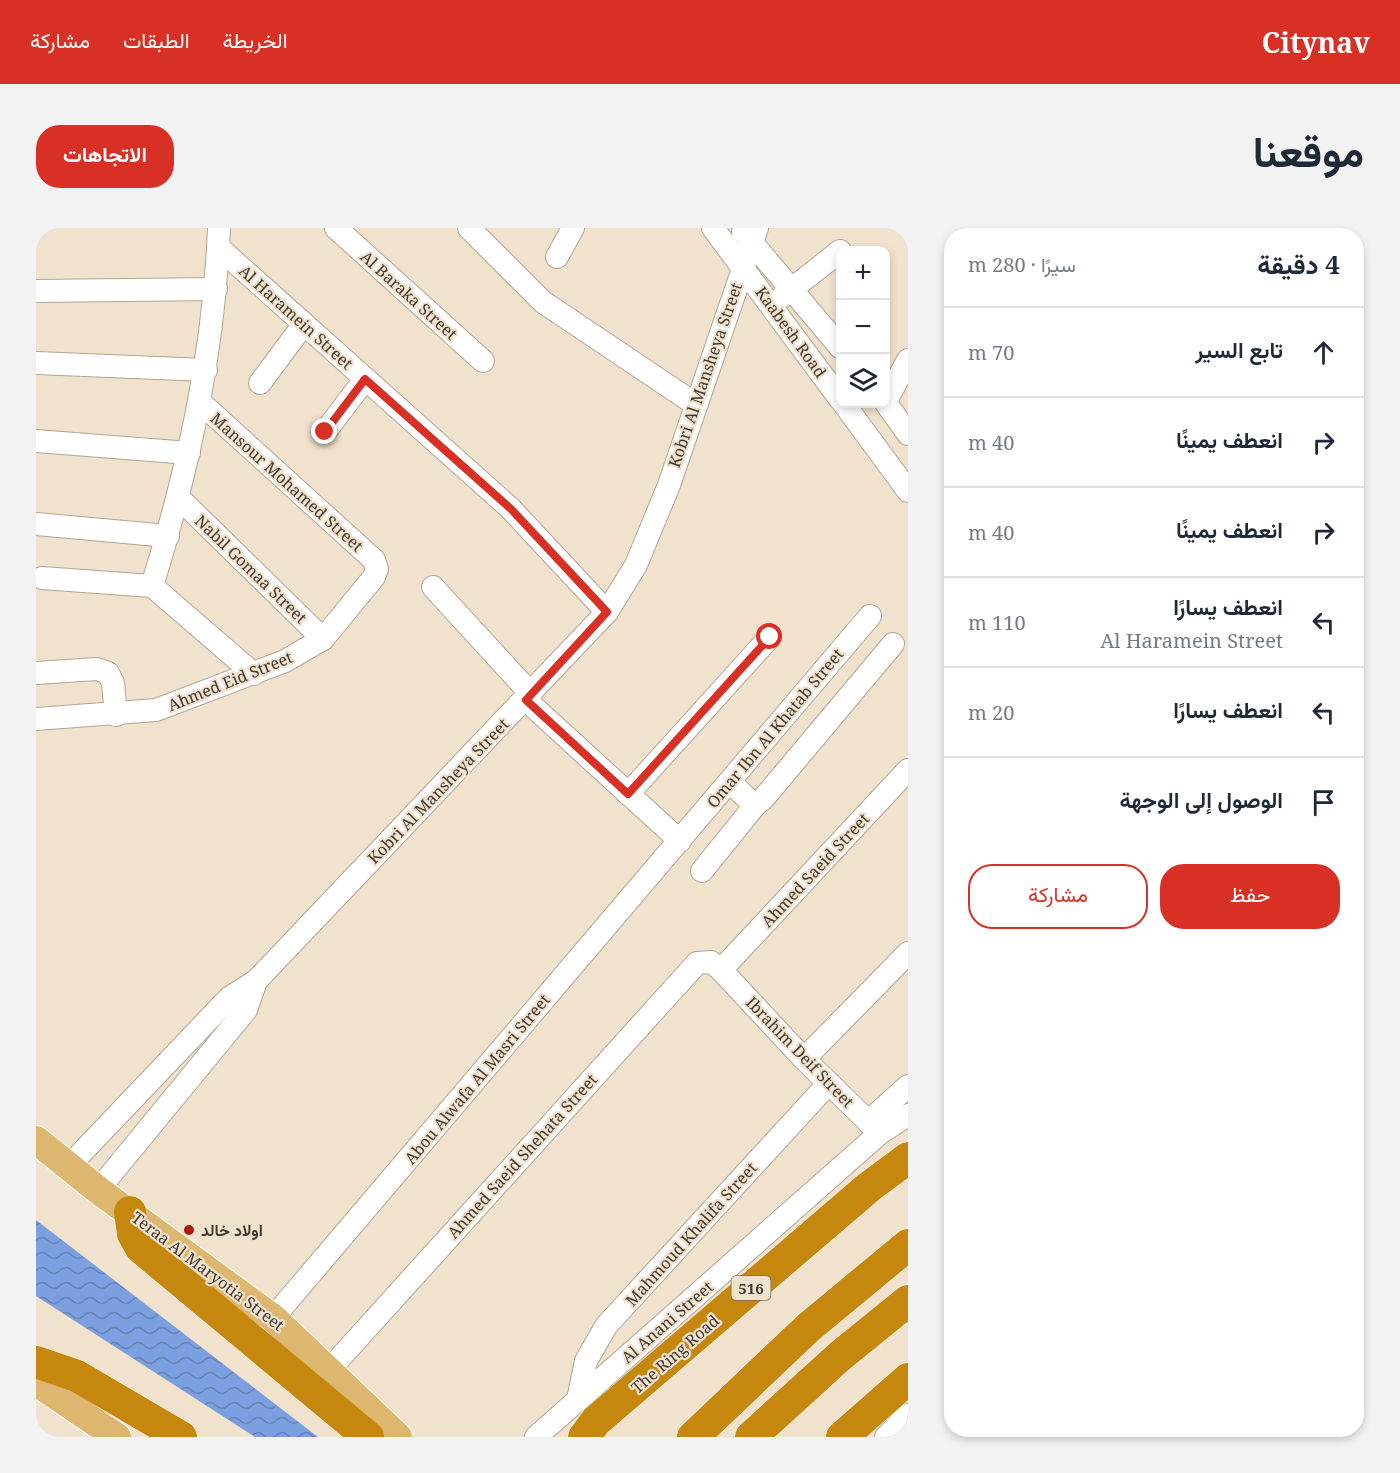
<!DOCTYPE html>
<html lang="ar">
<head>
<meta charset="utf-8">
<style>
	:root { --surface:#fff; --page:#f2f2f3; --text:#1f2937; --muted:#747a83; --line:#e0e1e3; --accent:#d93025 }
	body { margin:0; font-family:"Noto Serif",Vazirmatn,serif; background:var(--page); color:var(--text); direction:rtl }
	.controls { position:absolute; right:18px; top:18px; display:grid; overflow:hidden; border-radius:12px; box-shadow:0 3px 9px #0003 }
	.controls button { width:54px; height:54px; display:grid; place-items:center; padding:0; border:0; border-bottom:2px solid var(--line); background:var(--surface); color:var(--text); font:30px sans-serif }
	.stop { position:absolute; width:18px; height:18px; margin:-14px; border:4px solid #d93025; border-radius:50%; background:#fff }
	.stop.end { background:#d93025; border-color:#fff; box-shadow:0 2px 6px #0008 }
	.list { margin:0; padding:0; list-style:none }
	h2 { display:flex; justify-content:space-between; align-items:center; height:78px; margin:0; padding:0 24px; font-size:26px }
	h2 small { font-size:20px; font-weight:400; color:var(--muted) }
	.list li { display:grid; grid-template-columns:39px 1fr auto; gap:18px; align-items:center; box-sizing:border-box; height:90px; padding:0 24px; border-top:2px solid var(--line) }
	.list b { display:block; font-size:22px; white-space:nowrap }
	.list p { margin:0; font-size:20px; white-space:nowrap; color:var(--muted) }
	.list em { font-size:20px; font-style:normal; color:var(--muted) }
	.actions { display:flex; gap:12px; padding:18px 24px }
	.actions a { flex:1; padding:14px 0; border:2px solid var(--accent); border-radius:24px; text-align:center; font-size:21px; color:var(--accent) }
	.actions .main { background:var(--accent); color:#fff }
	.icon { flex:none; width:33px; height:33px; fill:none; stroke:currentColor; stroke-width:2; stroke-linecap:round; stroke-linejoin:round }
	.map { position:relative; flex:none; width:872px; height:1209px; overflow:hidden; direction:ltr; border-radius:24px }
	header { display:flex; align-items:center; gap:36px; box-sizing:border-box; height:84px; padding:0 30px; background:var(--accent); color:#fff }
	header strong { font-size:28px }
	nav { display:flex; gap:33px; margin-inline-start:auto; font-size:21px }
	.intro { display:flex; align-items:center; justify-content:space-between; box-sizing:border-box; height:144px; padding:0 36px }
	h1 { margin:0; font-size:42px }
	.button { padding:15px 27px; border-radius:24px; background:var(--accent); color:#fff; font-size:21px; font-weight:700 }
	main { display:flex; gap:36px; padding:0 36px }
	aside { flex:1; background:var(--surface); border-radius:24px; box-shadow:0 3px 9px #0003 }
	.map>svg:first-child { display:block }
	.water { fill:url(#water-waves) }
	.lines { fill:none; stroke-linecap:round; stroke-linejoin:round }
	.minor-casing { stroke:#b2a492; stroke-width:24 }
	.major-casing { stroke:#fff; stroke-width:30 }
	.highway-casing { stroke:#fff; stroke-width:33 }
	.minor { stroke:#fff; stroke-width:22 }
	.major { stroke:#ddb76f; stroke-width:28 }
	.highway { stroke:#c6870f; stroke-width:32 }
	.route { stroke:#d93025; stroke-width:8 }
	.poi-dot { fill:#ab1a0f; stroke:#f1e2ce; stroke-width:2 }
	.labels { text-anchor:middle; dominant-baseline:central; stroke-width:4.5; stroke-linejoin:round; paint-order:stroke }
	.shield { fill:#f1e2ce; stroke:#756c61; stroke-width:1.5 }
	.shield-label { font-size:15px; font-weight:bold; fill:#403a32 }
	.street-label { font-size:16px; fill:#403a32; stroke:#f1e2ce }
	.poi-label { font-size:16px; font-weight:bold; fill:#403a32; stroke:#f1e2ce; text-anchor:start }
</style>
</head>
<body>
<header>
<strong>Citynav</strong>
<nav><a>الخريطة</a><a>الطبقات</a><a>مشاركة</a></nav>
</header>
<div class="intro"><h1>موقعنا</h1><a class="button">الاتجاهات</a></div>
<main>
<aside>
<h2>4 دقيقة<small>سيرًا · 280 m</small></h2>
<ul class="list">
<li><svg class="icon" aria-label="ahead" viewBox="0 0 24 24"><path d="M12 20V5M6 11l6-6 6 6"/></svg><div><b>تابع السير</b></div><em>70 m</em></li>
<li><svg class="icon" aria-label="right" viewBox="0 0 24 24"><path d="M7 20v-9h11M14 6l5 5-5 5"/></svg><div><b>انعطف يمينًا</b></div><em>40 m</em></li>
<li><svg class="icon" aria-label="right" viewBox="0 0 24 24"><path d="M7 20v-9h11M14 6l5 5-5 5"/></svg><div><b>انعطف يمينًا</b></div><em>40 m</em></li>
<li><svg class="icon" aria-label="left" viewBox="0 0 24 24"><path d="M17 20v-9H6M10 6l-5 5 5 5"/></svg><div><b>انعطف يسارًا</b><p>Al Haramein Street</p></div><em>110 m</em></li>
<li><svg class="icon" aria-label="left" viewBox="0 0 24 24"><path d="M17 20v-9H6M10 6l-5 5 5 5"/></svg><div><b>انعطف يسارًا</b></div><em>20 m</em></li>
<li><svg class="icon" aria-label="arrive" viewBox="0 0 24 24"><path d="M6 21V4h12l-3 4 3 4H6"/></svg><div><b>الوصول إلى الوجهة</b></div></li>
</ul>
<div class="actions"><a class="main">حفظ</a><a>مشاركة</a></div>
</aside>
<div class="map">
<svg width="872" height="1209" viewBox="0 0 872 1209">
	<defs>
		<pattern id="water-waves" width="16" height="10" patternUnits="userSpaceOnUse" patternTransform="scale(1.5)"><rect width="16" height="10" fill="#7c9fe0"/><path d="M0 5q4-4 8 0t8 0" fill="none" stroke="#6783b6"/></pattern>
	</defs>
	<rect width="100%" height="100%" fill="#f1e2ce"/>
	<path class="water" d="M0 992 282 1209H219L0 1068Z"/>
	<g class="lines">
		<g class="minor-casing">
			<g id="minor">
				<path d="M300 0 447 133"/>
				<path d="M433 0 507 74 659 176"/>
				<path d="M677 0 804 171"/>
				<path d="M707 4 804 119"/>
				<path d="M182 19 475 281 571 384"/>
				<path d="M521 29 537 0"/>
				<path d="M0 63 180 61"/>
				<path d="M747 68 804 23"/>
				<path d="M0 135 170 142"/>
				<path d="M224 155 268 96"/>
				<path d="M850 173 872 132"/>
				<path d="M850 175 872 206"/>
				<path d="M808 176 872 263"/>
				<path d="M289 204 329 151"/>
				<path d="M0 213 153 225"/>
				<path d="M143 270 287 411"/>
				<path d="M0 296 132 308"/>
				<path d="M6 350 116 358 218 446"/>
				<path d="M116 358C153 238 178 125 183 0"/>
				<path d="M397 359 495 466"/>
				<path d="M0 445 61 441 72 445 77 455 80 487"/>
				<path d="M490 472 644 613"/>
				<path d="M0 491 120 482 249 433 287 411 338 349 341 341 338 332 165 175"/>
				<path d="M694 554 715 574 721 575 727 571 857 416"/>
				<path d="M592 566 734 409"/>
				<path d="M666 643 721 575"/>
				<path d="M685 742 872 542"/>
				<path d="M768 831 872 725"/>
				<path d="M832 894 872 858"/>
				<path d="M32 939 193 770 220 753 571 384 600 337 633 257 721 0"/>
				<path d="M62 962 210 782 220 753"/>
				<path d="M237 1090 834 388"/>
				<path d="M293 1142 661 735 675 734 685 742 768 831 844 905"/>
				<path d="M542 1172 550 1133 570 1098 793 855"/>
				<path d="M500 1209 844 905 872 887"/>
				<path d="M850 1209 872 1187"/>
			</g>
		</g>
		<g class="major-casing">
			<g id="major">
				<path d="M0 912 62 962 237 1090 362 1209"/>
				<path d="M0 1154 81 1209"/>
			</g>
		</g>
		<g class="highway-casing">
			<g id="highway">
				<path d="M94 984 97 1006 105 1020 332 1209"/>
				<path d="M0 1134 41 1148 145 1209"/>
				<path d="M548 1209 560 1193 833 959 872 930"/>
				<path d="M657 1209 773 1099 872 1017"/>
				<path d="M715 1209 804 1128 872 1073"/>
				<path d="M806 1209 872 1151"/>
			</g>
		</g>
		<use href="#minor" class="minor"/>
		<use href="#major" class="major"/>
		<use href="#highway" class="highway"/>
	</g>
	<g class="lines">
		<path class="route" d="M289 204 329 151 475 281 571 384 490 472 592 566 734 409"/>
	</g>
	<circle class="poi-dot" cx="153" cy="1002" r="6"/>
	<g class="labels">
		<rect class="shield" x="695.5" y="1048" width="39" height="24" rx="4.5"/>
		<g class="shield-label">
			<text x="715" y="1060">516</text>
		</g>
		<g class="street-label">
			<text transform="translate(373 67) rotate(42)">Al Baraka Street</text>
			<text transform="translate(260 89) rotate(42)">Al Haramein Street</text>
			<text transform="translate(755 104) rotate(54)">Kaabesh Road</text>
			<text transform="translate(669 147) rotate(-71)">Kobri Al Mansheya Street</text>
			<text transform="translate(251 254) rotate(42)">Mansour Mohamed Street</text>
			<text transform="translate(215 341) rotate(44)">Nabil Gomaa Street</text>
			<text transform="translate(194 453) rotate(-22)">Ahmed Eid Street</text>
			<text transform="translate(739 500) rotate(-50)">Omar Ibn Al Khatab Street</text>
			<text transform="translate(402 563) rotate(-46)">Kobri Al Mansheya Street</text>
			<text transform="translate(779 642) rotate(-47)">Ahmed Saeid Street</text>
			<text transform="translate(764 824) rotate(46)">Ibrahim Deif Street</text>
			<text transform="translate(441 851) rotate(-50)">Abou Alwafa Al Masri Street</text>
			<text transform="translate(486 928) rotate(-48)">Ahmed Saeid Shehata Street</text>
			<text transform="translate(655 1006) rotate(-48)">Mahmoud Khalifa Street</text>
			<text transform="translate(172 1043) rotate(37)">Teraa Al Maryotia Street</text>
			<text transform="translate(631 1094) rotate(-41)">Al Anani Street</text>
			<text transform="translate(639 1126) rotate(-41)">The Ring Road</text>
		</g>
		<g class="poi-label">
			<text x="165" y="1002">اولاد خالد</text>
		</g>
	</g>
</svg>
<div class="controls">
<button>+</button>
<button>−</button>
<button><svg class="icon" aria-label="layers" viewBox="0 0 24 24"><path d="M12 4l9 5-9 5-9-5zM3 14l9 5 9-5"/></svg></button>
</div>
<div class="stop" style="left:734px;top:409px"></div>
<div class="stop end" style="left:289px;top:204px"></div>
</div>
</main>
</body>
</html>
